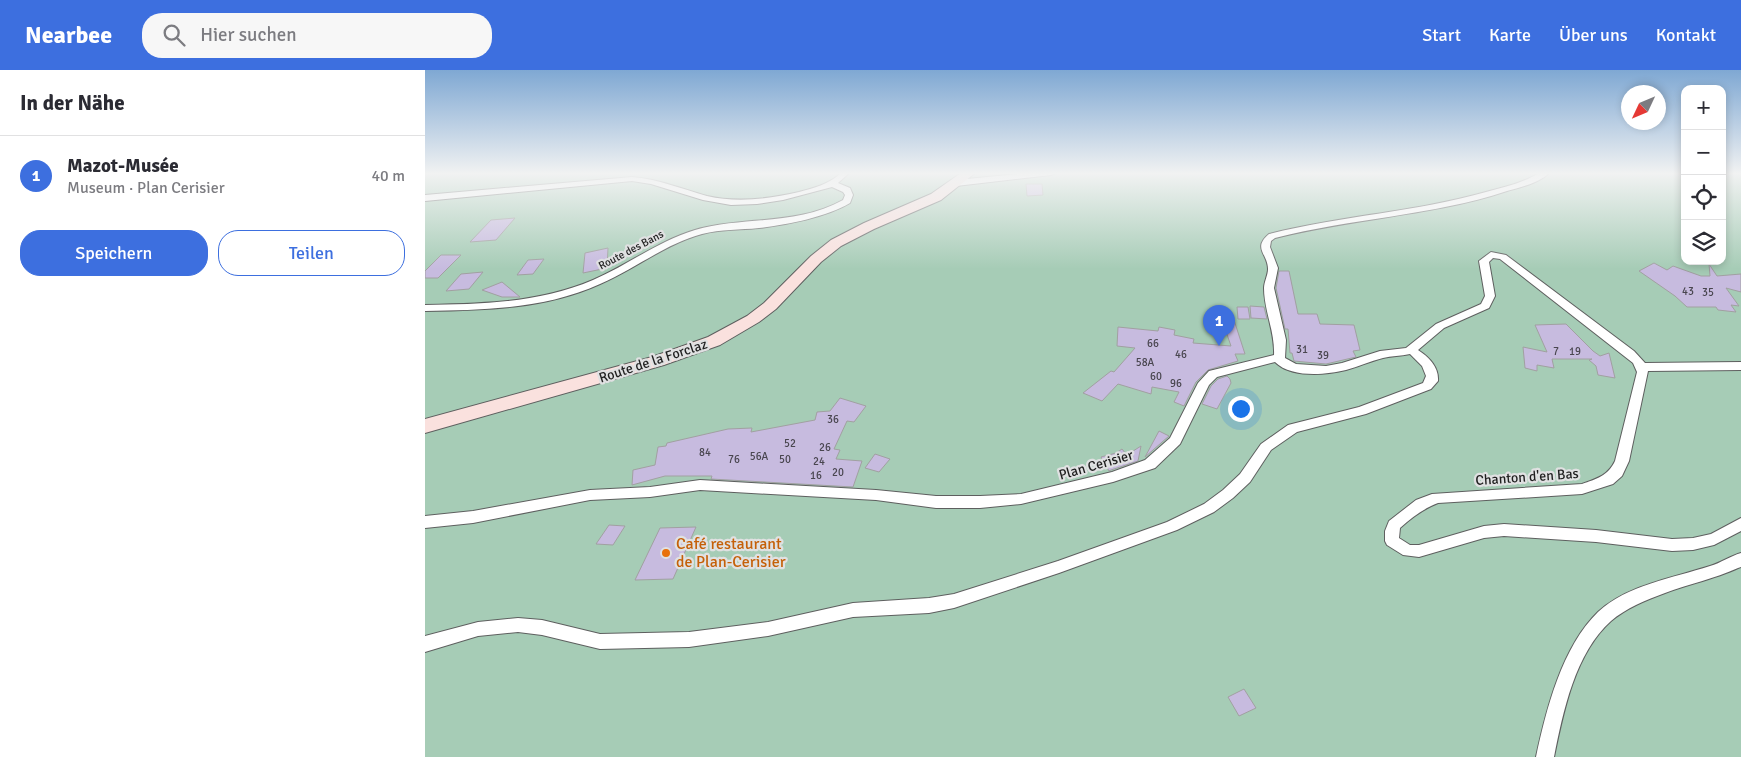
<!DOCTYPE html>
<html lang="de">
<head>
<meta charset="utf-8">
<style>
	:root { --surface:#fff; --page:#f7f7f7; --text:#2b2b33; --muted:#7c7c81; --line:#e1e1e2; --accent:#3d6fdf }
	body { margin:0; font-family:Signika,sans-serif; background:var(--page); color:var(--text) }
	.controls { position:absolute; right:15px; top:15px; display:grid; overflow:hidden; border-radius:10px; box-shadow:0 2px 8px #0003 }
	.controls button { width:45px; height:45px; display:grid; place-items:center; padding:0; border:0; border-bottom:1px solid var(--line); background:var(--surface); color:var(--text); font:25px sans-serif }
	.compass { position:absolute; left:1196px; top:15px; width:45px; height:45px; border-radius:50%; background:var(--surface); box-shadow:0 2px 8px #0003; rotate:226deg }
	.you { position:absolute; left:815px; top:338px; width:18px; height:18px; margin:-12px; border:4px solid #fff; border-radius:50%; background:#1a73e8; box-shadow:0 0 0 8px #1a73e833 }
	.badge { display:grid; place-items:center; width:32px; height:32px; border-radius:50%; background:var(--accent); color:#fff; font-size:16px; font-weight:700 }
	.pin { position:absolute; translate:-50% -41px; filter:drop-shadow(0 1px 2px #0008) }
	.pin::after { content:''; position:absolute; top:26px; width:18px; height:15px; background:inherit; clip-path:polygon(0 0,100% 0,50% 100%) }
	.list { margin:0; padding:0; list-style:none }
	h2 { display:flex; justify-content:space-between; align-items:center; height:65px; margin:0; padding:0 20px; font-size:21px }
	h2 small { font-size:16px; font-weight:400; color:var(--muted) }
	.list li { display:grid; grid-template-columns:32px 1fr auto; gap:15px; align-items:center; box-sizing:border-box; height:80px; padding:0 20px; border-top:1px solid var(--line) }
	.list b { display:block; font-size:19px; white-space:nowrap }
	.list p { margin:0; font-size:16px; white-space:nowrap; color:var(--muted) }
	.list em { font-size:16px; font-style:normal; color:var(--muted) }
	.actions { display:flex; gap:10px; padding:15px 20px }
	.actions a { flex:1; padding:11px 0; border:1px solid var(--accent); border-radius:20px; text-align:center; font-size:18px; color:var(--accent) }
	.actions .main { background:var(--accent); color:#fff }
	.icon { flex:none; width:28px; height:28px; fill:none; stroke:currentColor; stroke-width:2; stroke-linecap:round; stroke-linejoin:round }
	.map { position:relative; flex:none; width:1316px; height:687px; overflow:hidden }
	header { display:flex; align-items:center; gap:30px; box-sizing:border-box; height:70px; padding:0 25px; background:var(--accent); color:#fff }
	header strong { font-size:24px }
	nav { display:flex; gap:28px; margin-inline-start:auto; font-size:18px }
	.search { width:350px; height:45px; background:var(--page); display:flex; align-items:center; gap:12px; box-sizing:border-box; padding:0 18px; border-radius:20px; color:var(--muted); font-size:19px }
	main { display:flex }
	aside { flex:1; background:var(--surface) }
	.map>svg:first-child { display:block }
	.green { fill:#a6ccb6 }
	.building { fill:#c7bbdf; stroke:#a1a0a1 }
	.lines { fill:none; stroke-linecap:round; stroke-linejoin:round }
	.street-casing { stroke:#5e5f5f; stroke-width:2 }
	.secondary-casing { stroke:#5e5f5f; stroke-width:2 }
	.street { fill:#fff; fill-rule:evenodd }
	.secondary { fill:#fae1de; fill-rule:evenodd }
	.food-dot { fill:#e8710a; stroke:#e0e1e2; stroke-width:2 }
	.labels { text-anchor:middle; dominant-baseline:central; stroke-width:4.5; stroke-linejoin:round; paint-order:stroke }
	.far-street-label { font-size:11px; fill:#1f1f1f; stroke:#e0e1e2 }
	.number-label { font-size:11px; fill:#49464f }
	.street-label { font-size:14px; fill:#1f1f1f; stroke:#e0e1e2 }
	.near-food-label { font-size:16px; fill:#c56008; stroke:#e0e1e2; text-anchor:start }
</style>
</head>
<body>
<header>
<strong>Nearbee</strong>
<div class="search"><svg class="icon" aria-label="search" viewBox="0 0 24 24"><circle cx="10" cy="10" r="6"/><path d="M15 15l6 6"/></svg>Hier suchen</div>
<nav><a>Start</a><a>Karte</a><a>Über uns</a><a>Kontakt</a></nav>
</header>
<main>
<aside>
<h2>In der Nähe<small></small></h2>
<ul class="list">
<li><span class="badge">1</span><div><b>Mazot-Musée</b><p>Museum · Plan Cerisier</p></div><em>40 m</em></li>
</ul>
<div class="actions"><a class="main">Speichern</a><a>Teilen</a></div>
</aside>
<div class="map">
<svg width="1316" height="687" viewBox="0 0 1316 687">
	<rect width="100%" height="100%" fill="#e0e1e2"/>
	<path class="green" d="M0 103H1260V191H1297V103H1316V687H0Z"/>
	<g class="building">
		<path d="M601 114H617L618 125 602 126Z"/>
		<path d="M90 148 71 170 45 172 66 150Z"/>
		<path d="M183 178 182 198 158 203 160 183Z"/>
		<path d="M16 185H36L13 208H0V201Z"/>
		<path d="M119 189 108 204 92 205 103 190Z"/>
		<path d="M1229 193 1242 200 1248 196 1276 206H1285L1284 194 1292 206 1316 204V222L1301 218 1314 236 1306 235 1311 242 1293 240 1291 237H1262L1250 226 1214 201Z"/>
		<path d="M854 201H864L873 244H892L895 254 929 255 935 280 928 281 931 287 901 294 869 291 867 283H865L863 259H860L851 218Z"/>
		<path d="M58 202 44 219 21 221 36 204Z"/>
		<path d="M77 212 95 227H77L57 220Z"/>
		<path d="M825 236 839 237 842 249 826 248Z"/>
		<path d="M812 237H823L825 249H813Z"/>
		<path d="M797 250H809L820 284H810L813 291 783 300 771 312 759 336 749 332 754 322 727 317 726 324 693 314 677 331 658 323 686 301 689 302 710 278 692 276 693 257 733 261 734 257 750 260 749 265 769 269 768 273 806 276Z"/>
		<path d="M1141 254 1168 281 1175 286 1184 283 1190 308 1173 305 1171 296 1164 290 1167 289H1127L1129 298 1112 295V301L1100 298 1098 277 1122 282 1110 255Z"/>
		<path d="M802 306 805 309 806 313 792 339 777 334 786 316 793 309Z"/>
		<path d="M415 328 441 336 429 352 422 351 409 379 415 380 411 389 437 391 428 417 286 409 287 406H240L207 415 208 400 230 395 233 377 241 376 242 373 303 359 327 358 326 362 390 350 392 342 405 341Z"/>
		<path d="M734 361 744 366 720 387Z"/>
		<path d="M716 376 713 391 686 400 684 401 676 387 691 383 697 379 701 384 704 382 705 383Z"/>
		<path d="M450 384 465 389 454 402 440 398Z"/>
		<path d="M184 455 200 456 188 475 171 474Z"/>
		<path d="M271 457 248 509 210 510 235 458Z"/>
		<path d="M819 619 831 638 814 646 803 627Z"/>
	</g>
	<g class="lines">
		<g class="street-casing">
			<g id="street">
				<path d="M416 103H424L413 113 425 118 428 125 425 133C402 147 361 155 334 158 315 160 296 159 277 164 240 174 210 199 175 214 120 239 60 240 0 241V235C57 234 114 233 168 210 203 195 233 171 270 160 317 146 372 156 418 130L420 125 418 122 407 117 358 130 332 134 306 135 278 130 226 114 207 111 0 131V125L207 107C233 109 257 119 282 126 312 133 344 129 374 122 388 118 405 114 416 103Z"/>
				<path d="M602 103H630L626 105 531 116 527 113 531 110Z"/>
				<path d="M1114 103H1124C1114 113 1096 117 1082 121 1007 146 927 148 850 168L846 171 845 177 853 198 849 218 861 270 860 288 871 294 901 296 917 293 955 281 981 278 1011 254 1056 234 1060 226 1054 191 1066 182 1081 185 1209 281 1220 293 1316 292V300L1223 301 1204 391 1197 406 1188 414 1157 424 1013 433C998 439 987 447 975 458L974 468 985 475H994L1059 456 1079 454 1171 460 1247 469 1268 468 1286 464 1316 448V461L1289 475 1268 480 1247 481 1171 472 1079 466 1059 468 994 487 978 485 962 475 960 471V461L964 451 991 430 1007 424 1157 414C1171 409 1183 406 1190 391L1212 302 1208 293 1075 189 1068 188 1064 192 1070 226 1064 238 1019 258 993 280C1004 287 1014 297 1013 311L1006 319 941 344 872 362 846 380 825 412 808 428 789 442 752 460 634 503 529 538 504 543 428 547 343 566 264 577 175 579 117 565 93 562 53 566 0 582V566L53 552 93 548 117 550 175 564 264 562 343 552 428 533 504 528 529 524 633 491 742 452 779 434 798 420 815 404 836 374 863 355 934 337 998 313 1001 306 997 296 985 284C976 286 966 286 958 288 945 291 933 297 921 300 900 305 866 308 850 292L792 307 784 315 755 374 730 398 688 412 596 434 555 438H511L451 430 275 420 225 427 165 430 48 453 0 458V446L48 441 165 420 225 417 275 410 451 420 511 426H555L596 424 687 402 720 390 745 368 773 313 784 301 849 285C850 261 839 241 839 218 839 212 843 205 843 199 843 184 827 178 844 164 915 146 990 142 1061 122 1079 117 1098 113 1114 103Z"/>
				<path d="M1316 483V497L1313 498C1289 509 1264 514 1240 523 1221 530 1201 538 1186 551 1150 583 1138 642 1129 687H1111C1121 640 1137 577 1173 542 1202 515 1248 508 1285 496 1296 493 1305 486 1316 483Z"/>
			</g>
		</g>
		<g class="secondary-casing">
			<path id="secondary" d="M536 103H550L516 130 449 159 416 176 396 192 351 239 334 252 295 275 239 295 0 363V349L227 287 283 267 322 246 339 233 386 186 406 170 439 153 506 124Z"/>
		</g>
		<use href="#street" class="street"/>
		<use href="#secondary" class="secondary"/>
	</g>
	<linearGradient id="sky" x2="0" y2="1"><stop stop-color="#7fa8d3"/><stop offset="0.52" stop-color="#f1f2f2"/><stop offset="1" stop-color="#f1f2f2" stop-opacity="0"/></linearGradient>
	<rect width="1316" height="199" fill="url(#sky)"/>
	<circle class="food-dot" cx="241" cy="483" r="5"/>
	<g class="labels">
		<g class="far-street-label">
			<text transform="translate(206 180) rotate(-28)">Route des Bans</text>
		</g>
		<g class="number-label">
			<text x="1263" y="221">43</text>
			<text x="1283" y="222">35</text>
			<text x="728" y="273">66</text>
			<text x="877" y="279">31</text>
			<text x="1131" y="281">7</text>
			<text x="1150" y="281">19</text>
			<text x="756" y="284">46</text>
			<text x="898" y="285">39</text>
			<text x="720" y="292">58A</text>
			<text x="731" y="306">60</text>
			<text x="751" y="313">96</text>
			<text x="408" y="349">36</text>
			<text x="365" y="373">52</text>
			<text x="400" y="377">26</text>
			<text x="280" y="382">84</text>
			<text x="334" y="386">56A</text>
			<text x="309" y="389">76</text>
			<text x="360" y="389">50</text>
			<text x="394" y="391">24</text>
			<text x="413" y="402">20</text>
			<text x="391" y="405">16</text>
		</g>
		<g class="street-label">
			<text transform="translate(228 291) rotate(-18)">Route de la Forclaz</text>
			<text transform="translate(671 395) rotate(-16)">Plan Cerisier</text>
			<text transform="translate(1102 407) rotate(-4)">Chanton d'en Bas</text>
		</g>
		<g class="near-food-label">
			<text x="251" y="474">Café restaurant<tspan x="251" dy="18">de Plan-Cerisier</tspan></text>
		</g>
	</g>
</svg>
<div class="controls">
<button>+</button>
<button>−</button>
<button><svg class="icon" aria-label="locate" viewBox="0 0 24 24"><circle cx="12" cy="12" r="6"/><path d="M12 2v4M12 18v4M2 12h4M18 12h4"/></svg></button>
<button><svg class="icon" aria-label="layers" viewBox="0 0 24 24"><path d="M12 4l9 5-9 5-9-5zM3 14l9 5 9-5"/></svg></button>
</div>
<svg class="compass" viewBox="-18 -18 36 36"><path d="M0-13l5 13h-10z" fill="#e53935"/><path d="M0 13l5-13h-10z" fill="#7c7c81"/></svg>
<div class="you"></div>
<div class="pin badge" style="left:794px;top:276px">1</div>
</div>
</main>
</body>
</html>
